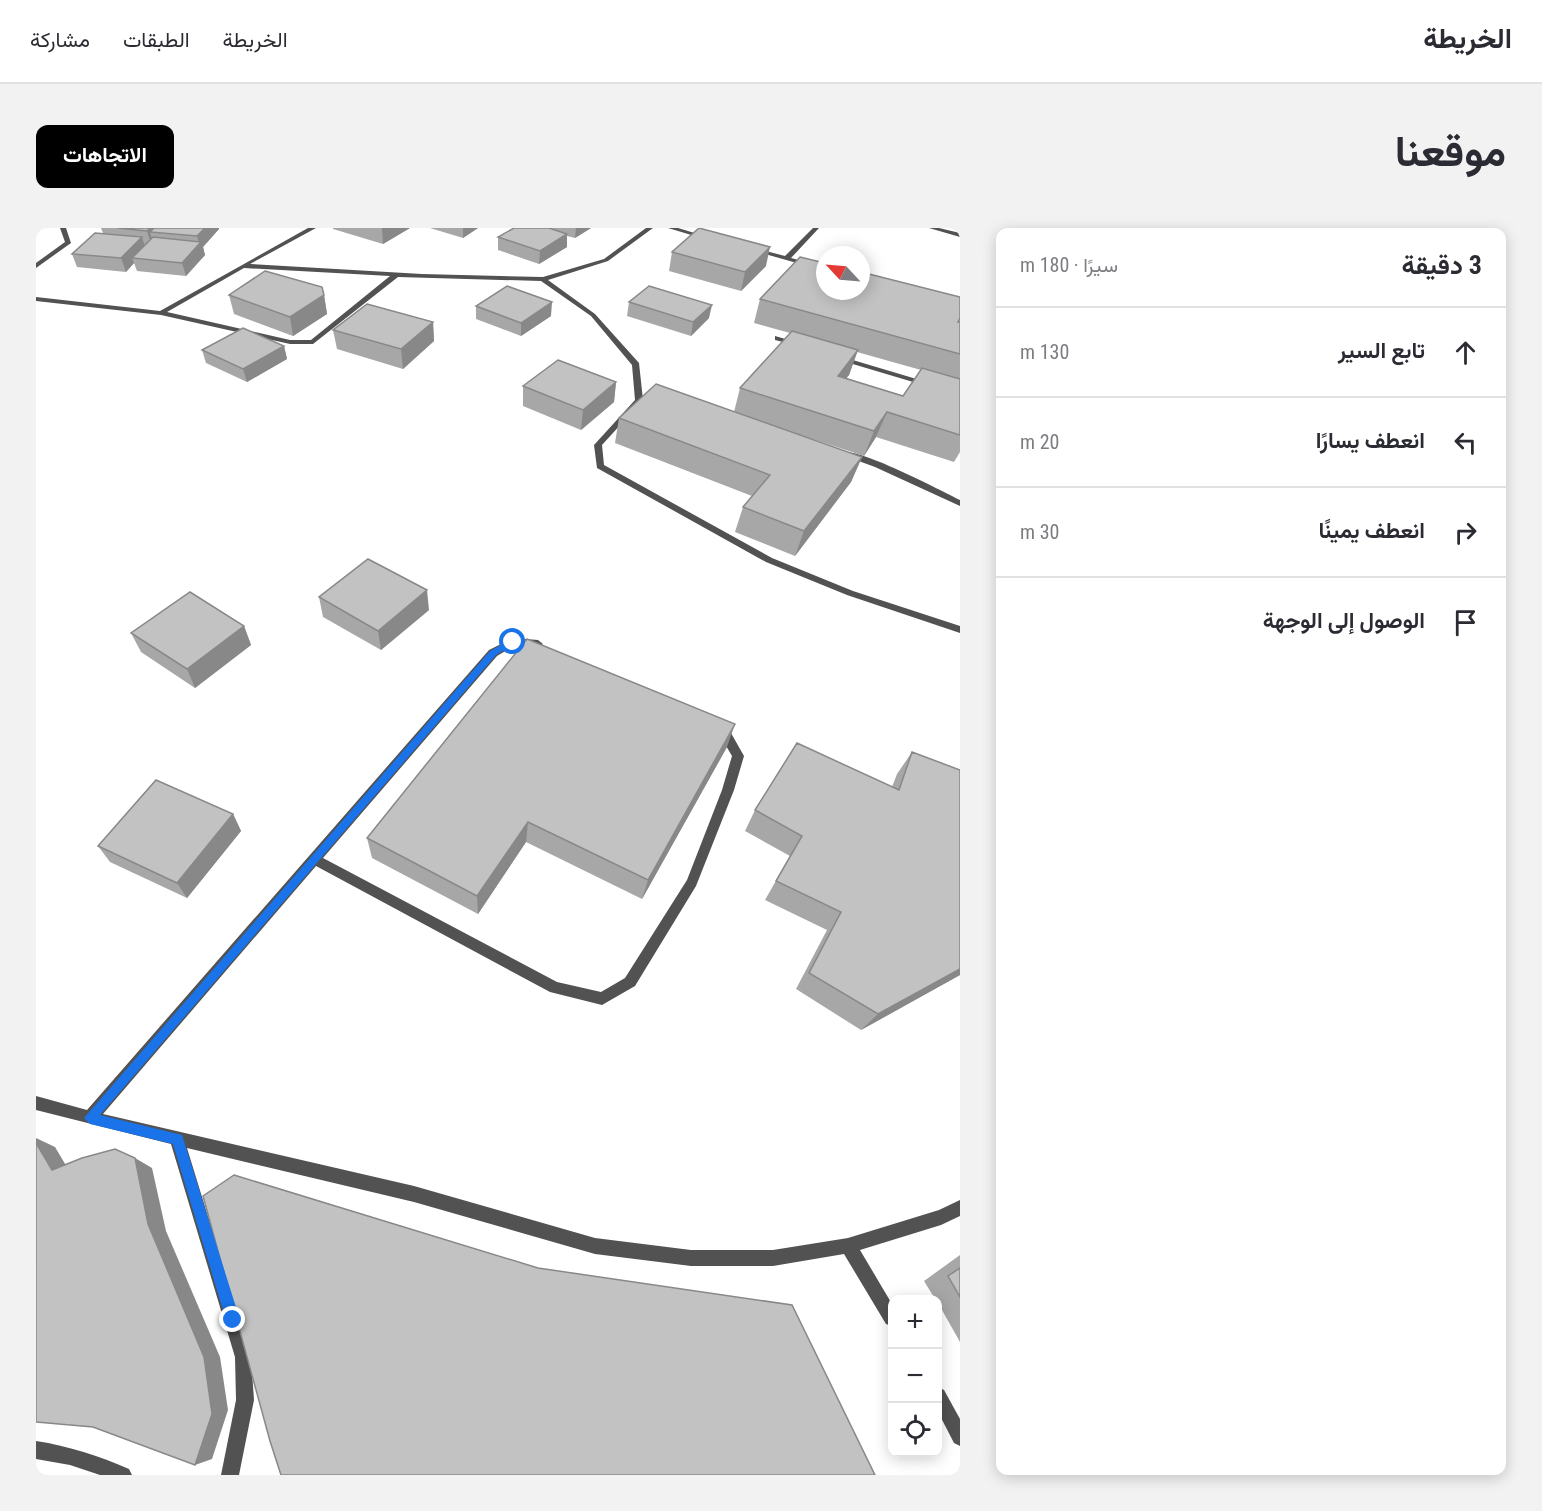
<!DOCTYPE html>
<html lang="ar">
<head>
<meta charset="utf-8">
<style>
	:root { --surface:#fff; --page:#f2f2f3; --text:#2b2b33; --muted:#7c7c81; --line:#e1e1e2; --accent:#000 }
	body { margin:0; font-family:"Roboto Condensed",Vazirmatn,sans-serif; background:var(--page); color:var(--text); direction:rtl }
	.controls { position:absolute; right:18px; bottom:18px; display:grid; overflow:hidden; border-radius:12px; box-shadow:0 3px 15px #0003 }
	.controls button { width:54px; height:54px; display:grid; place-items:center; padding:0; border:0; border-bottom:2px solid var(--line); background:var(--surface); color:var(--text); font:30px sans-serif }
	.compass { position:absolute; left:780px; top:18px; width:54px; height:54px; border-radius:50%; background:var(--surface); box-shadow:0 3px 15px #0003; rotate:296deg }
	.stop { position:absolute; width:18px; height:18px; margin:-14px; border:4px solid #1a73e8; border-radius:50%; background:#fff }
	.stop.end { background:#1a73e8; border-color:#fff; box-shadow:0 2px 6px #0008 }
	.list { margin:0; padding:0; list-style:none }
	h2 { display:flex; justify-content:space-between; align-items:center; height:78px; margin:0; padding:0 24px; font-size:26px }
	h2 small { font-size:20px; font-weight:400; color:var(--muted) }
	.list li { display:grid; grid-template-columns:39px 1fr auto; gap:18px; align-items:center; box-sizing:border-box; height:90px; padding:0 24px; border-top:2px solid var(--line) }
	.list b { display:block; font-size:22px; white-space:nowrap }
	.list em { font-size:20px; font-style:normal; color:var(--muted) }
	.icon { flex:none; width:33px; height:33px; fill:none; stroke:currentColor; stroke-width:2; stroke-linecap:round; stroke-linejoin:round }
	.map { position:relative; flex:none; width:924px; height:1247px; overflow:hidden; direction:ltr; border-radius:12px }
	header { display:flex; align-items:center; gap:36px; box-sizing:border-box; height:84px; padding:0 30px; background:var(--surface); border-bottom:2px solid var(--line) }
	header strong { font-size:28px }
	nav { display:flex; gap:33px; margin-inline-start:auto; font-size:21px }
	.intro { display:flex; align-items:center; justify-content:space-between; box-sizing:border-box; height:144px; padding:0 36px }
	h1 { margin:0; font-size:42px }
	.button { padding:15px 27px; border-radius:12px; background:var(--accent); color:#fff; font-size:21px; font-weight:700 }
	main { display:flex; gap:36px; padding:0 36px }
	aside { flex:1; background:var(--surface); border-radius:12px; box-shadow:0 3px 15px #0003 }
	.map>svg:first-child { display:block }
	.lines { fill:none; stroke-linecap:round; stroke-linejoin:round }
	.minor { fill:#525252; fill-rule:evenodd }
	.wall { fill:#a7a7a7; fill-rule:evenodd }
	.shaded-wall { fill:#888 }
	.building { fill:#c2c2c2; stroke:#888; stroke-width:1.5 }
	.route { fill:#1a73e8 }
</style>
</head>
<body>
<header>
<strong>الخريطة</strong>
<nav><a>الخريطة</a><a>الطبقات</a><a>مشاركة</a></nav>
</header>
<div class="intro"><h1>موقعنا</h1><a class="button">الاتجاهات</a></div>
<main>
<aside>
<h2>3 دقيقة<small>سيرًا · 180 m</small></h2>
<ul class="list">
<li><svg class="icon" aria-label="ahead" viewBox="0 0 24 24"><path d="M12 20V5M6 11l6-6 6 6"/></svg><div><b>تابع السير</b></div><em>130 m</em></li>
<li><svg class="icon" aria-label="left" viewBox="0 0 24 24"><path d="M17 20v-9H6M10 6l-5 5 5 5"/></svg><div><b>انعطف يسارًا</b></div><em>20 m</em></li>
<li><svg class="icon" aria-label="right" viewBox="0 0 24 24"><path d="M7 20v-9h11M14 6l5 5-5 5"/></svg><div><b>انعطف يمينًا</b></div><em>30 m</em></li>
<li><svg class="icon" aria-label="arrive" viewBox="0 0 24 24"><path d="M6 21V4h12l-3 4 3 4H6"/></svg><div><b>الوصول إلى الوجهة</b></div></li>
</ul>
</aside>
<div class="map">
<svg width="924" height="1247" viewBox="0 0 924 1247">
	<rect width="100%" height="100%" fill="#fff"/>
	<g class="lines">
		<g class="minor">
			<path d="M24 0H30L35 15 0 40V35L29 14Z"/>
			<path d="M272 0H280L214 36 386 46 507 49 568 31 610 0H617L572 33 512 52 559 86 603 135 607 172 566 217 568 237 736 330 817 363 924 398V405L811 367 730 334 561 240 558 217 599 172 596 137 555 88 505 53 362 49 277 116H254L125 87 0 73V69L124 83ZM208 40 354 48 275 112H254L131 84Z"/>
			<path d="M632 0H642L675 10 672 12Z"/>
			<path d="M777 0H783L755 30 789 39V43L715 22 718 20 749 28Z"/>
			<path d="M893 0H903L924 5V9Z"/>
			<path d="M739 108 767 116 763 118 739 112Z"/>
			<path d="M800 127 924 164V168L800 131Z"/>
			<path d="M809 224C829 223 902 261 924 272V278L839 239 809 228Z"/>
			<path d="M477 410 502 412 507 416 502 420 478 418 461 428 287 630 521 754 565 764 589 750 651 652 686 562 696 528 679 499 684 495 691 498 708 528 698 562 660 658 599 758 566 777 514 764 280 638 67 886 378 958 559 1010 655 1022H737L812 1010 903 982 924 972V988L905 997 824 1022 856 1076V1098L850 1096 808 1026 737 1038H655L559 1026 378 974 151 920 215 1129 218 1172 203 1247H185L200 1172 199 1129 135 916 0 882V868L51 882 453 422Z"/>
			<path d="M902 1159 908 1162 924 1191V1218L918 1215 902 1184Z"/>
			<path d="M0 1213C33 1218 63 1228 93 1241L96 1247H64L34 1237 0 1231Z"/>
		</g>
	</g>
	<g class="wall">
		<path d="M65 0H183V1L167 19 169 27 150 48 101 43 98 35 90 44 41 39 36 26 67 5Z"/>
		<path d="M297 0H374L347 16 297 1Z"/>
		<path d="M394 0H442L427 10Z"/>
		<path d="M478 0H555L539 10 531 8V19L503 36 462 22V9Z"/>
		<path d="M636 24 730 38 705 63 633 43Z"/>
		<path d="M193 67H288L291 86 257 108 198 86Z"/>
		<path d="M924 69V224L918 234 840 209 828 228 728 195 826 229 815 254 759 328 699 304 707 279 716 268 579 215 583 190 698 184 704 160 754 105 718 95 724 71ZM821 124 885 142 867 168 810 150 813 147Z"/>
		<path d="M593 74 673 90 655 108 591 88Z"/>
		<path d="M440 78 515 88 485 108 440 91Z"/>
		<path d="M397 94 398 113 367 141 301 121 297 102Z"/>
		<path d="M248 118 251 131 211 154 170 135 166 122Z"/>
		<path d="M580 154 578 174 545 202 487 178V158Z"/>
		<path d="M283 369 393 382 345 422 287 389Z"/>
		<path d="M208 398 215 417 159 460 105 424 95 405Z"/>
		<path d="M691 519 606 671 490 614 442 686 336 630 331 610Z"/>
		<path d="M876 524 924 542V747L825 802 760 761 791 702 729 672 754 628 709 603 719 582 856 559 861 546Z"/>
		<path d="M197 586 205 603 151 670 74 634 62 618Z"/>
		<path d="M924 1027V1114L902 1075V1071H899L888 1053Z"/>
	</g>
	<g class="shaded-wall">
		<path d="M114 0H131L114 4 117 14 115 16 111 3Z"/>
		<path d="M169 0H183V1L167 19 169 27 150 48 146 35 163 16 161 8Z"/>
		<path d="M346 0H374L347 16Z"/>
		<path d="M427 0H442L427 10Z"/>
		<path d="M540 0H555L539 10Z"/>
		<path d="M531 6V19L503 36 504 23Z"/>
		<path d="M106 9 110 22 96 30 98 35 90 44 85 30Z"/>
		<path d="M734 19 730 38 705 63 709 44Z"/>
		<path d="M288 67 291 86 257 108 254 89Z"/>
		<path d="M516 74 515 88 485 108V95Z"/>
		<path d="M676 77 673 90 655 108 657 94Z"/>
		<path d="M397 94 398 113 367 141 365 121Z"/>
		<path d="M248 118 251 131 211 154 207 141Z"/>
		<path d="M822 122 813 147 793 172 802 148Z"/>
		<path d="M580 154 578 174 545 202 547 182Z"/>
		<path d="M851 184 840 209 828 228 838 203Z"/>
		<path d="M826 229 815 254 759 328 768 303Z"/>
		<path d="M391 362 393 382 345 422 342 403Z"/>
		<path d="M208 398 215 417 159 460 151 441Z"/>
		<path d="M699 496 691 519 606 671 612 652Z"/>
		<path d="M197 586 205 603 151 670 141 655Z"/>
		<path d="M492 594 490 614 442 686 441 668Z"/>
		<path d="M924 741V747L825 802 842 786Z"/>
		<path d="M0 910 19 919 38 951 16 942 0 915Z"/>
		<path d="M99 930 116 940 130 1003 184 1129 192 1182 176 1231 159 1237Z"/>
	</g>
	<g class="building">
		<path d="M82 0H114L111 3Z"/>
		<path d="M118 0H169L161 8 114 4Z"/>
		<path d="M478 0H513L531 6 504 23 462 9Z"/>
		<path d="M663 0 734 19 709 44 636 24Z"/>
		<path d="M59 5 106 9 85 30 36 26Z"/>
		<path d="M117 9 165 14 146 35 96 30Z"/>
		<path d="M764 29 789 35V63H825V44L924 69V90L922 94H924V126L724 71Z"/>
		<path d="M229 43 286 59 288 67 254 89 193 67Z"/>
		<path d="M471 58 516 74 485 95 440 78Z"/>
		<path d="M613 58 676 77 657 94 593 74Z"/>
		<path d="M331 76 397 94 365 121 297 102Z"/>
		<path d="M207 100 248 118 207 141 166 122Z"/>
		<path d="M756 103 822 122 802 148 867 168 886 140 924 151V207L851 184 838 203 704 160Z"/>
		<path d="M522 132 580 154 547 182 487 158Z"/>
		<path d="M620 156 826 229 768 303 707 279 734 247 583 190Z"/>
		<path d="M332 331 391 362 342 403 283 369Z"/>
		<path d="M154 364 208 398 151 441 95 405Z"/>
		<path d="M491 411 699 496 612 652 492 594 441 668 331 610Z"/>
		<path d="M761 515 863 562 876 524 924 542V741L842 786 773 745 805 684 740 653 766 608 719 582Z"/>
		<path d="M120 552 197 586 141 655 62 618Z"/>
		<path d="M0 915 16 942 46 930 79 921 99 930 112 996 168 1129 176 1186 159 1237 57 1199 0 1194Z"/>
		<path d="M198 947 502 1040 756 1077 839 1247H245L234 1213 167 968Z"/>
		<path d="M924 1040V1069L912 1048Z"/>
	</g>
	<path class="route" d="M474 412 481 414 460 427 64 887 146 907 204 1092 202 1097 197 1099 192 1097 190 1092 137 916 54 896 48 890 454 423Z"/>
</svg>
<div class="controls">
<button>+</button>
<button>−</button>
<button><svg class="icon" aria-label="locate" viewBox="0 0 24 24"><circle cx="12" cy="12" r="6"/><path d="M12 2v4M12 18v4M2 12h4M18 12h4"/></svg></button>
</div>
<svg class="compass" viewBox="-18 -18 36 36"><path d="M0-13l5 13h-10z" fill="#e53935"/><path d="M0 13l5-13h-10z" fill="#7c7c81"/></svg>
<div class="stop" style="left:477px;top:414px"></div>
<div class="stop end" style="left:197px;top:1092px"></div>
</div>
</main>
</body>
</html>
